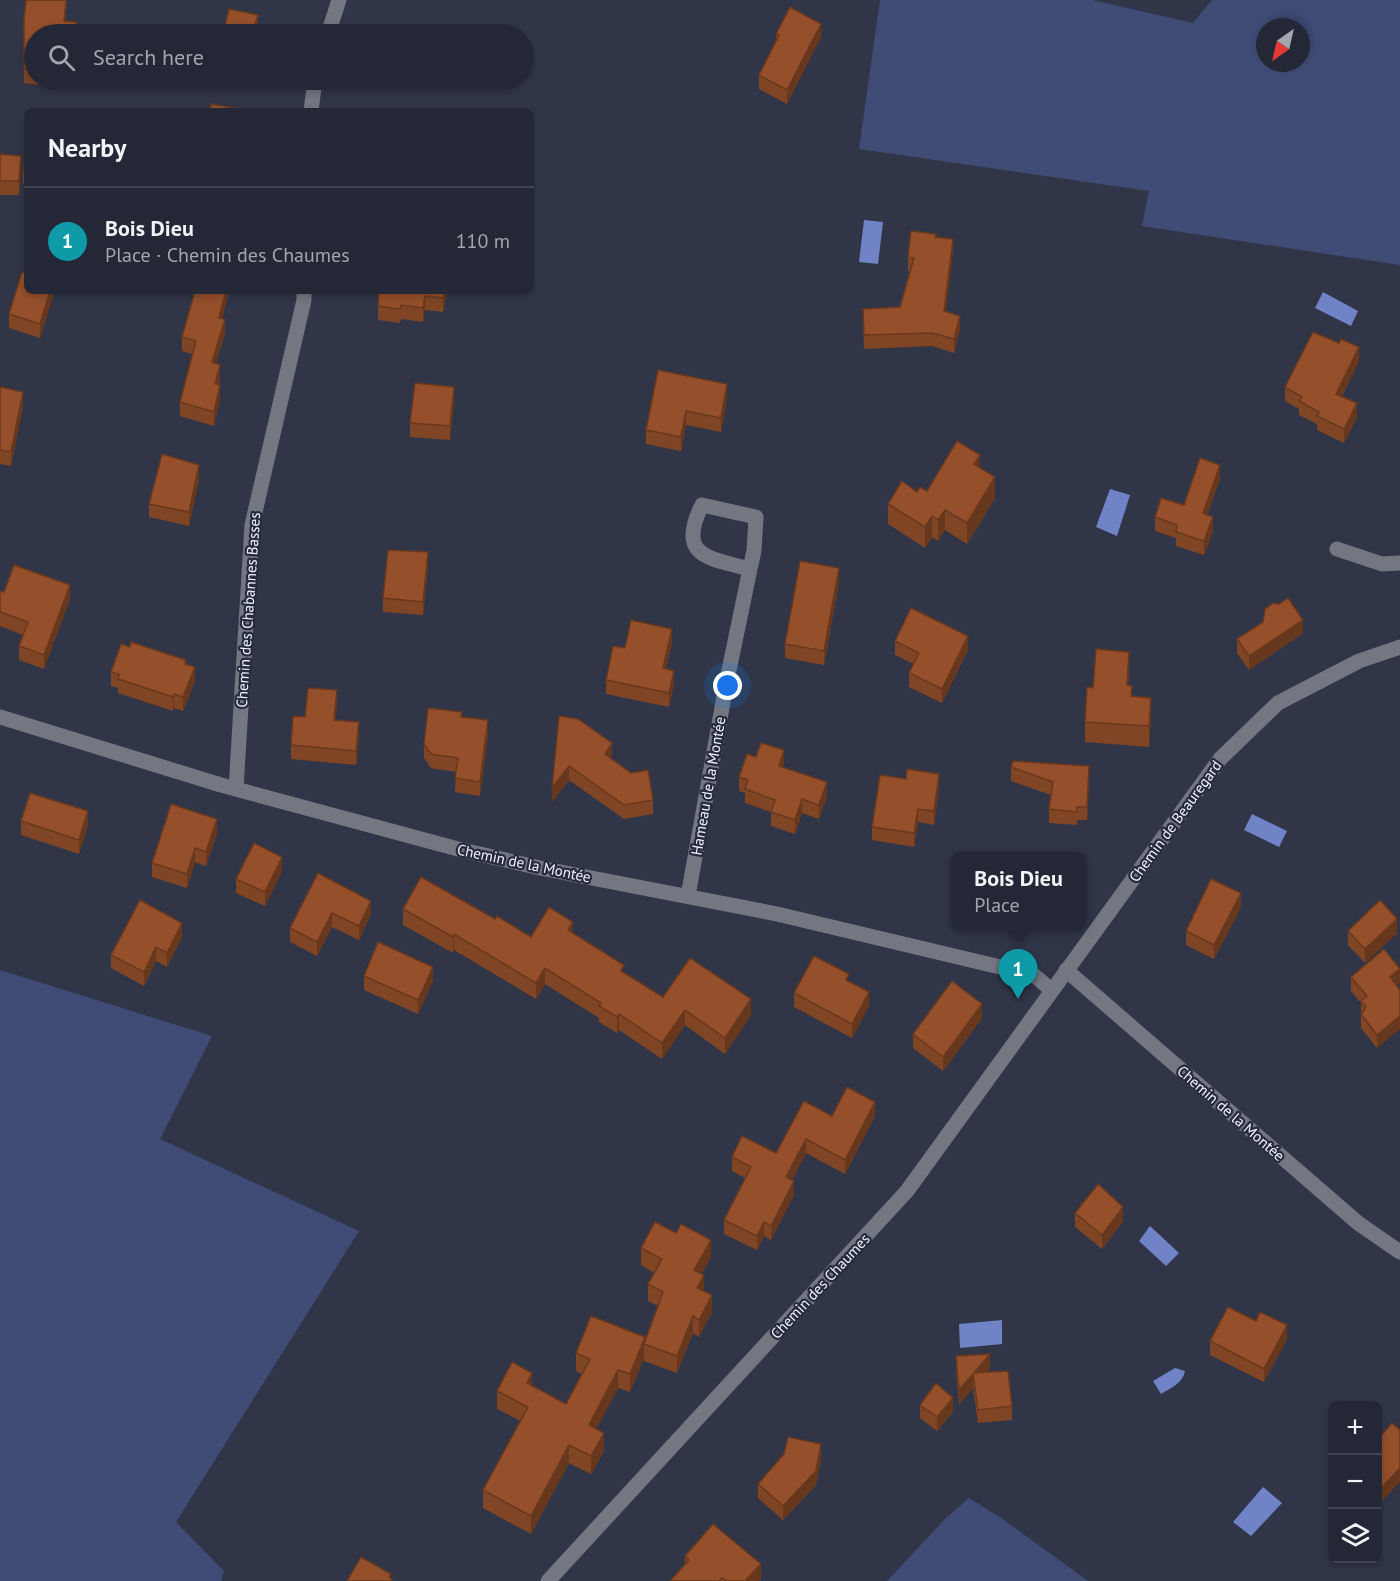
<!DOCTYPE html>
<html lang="en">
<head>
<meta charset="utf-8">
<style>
	:root { --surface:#242836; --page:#2c303e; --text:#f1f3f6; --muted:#a3a6ad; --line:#414451; --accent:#8c9099 }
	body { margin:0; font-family:"PT Sans",sans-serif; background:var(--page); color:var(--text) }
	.controls { position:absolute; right:18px; bottom:18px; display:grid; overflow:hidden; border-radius:9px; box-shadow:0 3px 9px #0003 }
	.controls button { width:54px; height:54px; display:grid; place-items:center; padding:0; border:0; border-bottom:2px solid var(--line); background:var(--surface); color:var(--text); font:30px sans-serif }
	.compass { position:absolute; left:1256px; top:18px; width:54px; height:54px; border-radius:50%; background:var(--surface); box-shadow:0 3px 9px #0003; rotate:214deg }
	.you { position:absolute; left:728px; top:686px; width:21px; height:21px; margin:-15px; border:4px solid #fff; border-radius:50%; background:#1a73e8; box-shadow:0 0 0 9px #1a73e833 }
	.badge { display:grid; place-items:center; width:39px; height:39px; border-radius:50%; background:var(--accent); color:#fff; font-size:20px; font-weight:700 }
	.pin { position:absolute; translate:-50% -50px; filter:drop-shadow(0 2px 3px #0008) }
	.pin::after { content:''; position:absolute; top:32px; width:21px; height:18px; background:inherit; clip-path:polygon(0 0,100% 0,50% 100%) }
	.popup { position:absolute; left:951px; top:852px; width:135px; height:78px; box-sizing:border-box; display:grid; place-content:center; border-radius:9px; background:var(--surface); filter:drop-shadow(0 2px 4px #0005); font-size:20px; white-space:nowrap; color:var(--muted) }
	.popup b { font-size:22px; color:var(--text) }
	.popup::after { content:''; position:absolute; left:50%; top:100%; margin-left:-12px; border:12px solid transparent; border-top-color:var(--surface) }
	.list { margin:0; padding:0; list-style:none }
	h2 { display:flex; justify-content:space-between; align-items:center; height:78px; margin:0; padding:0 24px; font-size:26px }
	h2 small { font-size:20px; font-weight:400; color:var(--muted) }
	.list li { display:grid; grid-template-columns:39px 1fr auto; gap:18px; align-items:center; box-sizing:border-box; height:108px; padding:0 24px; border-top:2px solid var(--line) }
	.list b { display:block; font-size:22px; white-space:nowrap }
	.list p { margin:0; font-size:20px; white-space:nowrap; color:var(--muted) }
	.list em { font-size:20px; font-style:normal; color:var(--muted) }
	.icon { flex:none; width:33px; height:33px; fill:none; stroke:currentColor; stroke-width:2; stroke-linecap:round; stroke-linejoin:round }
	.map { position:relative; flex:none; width:1400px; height:1581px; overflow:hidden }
	.search { position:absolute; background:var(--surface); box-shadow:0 3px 9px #0003; left:24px; top:24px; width:510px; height:66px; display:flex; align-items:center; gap:15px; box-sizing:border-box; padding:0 21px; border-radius:33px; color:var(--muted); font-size:22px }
	.panel { position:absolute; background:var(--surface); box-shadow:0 3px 9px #0003; left:24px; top:108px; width:510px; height:186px; border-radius:9px }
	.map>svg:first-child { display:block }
	.green { fill:#404c76; fill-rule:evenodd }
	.water { fill:#7083c7 }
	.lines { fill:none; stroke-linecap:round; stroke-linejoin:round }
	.service { stroke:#747781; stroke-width:15 }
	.minor { stroke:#747781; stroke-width:15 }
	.wall { fill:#804525 }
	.shaded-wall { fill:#68381e }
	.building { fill:#95502b; stroke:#68381e; stroke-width:1.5 }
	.labels { text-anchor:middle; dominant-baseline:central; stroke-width:4.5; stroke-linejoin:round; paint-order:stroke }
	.street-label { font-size:15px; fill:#f1f5ff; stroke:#262c3e }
</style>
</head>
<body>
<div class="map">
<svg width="1400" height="1581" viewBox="0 0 1400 1581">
	<rect width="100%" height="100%" fill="#303648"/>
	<g class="green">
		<path d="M880 0H1092L1193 23 1212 0H1400V265L1142 226 1149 191 859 149ZM1265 27H1301V63H1265Z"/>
		<path d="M0 970 212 1036 160 1139 359 1231 176 1522 224 1571 221 1581H0Z"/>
		<path d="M969 1498 1004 1520 1088 1581H887L945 1519Z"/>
	</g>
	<g class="water">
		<path d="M864 220 883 222 878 264 859 262Z"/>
		<path d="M1323 292 1358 311 1351 326 1315 308Z"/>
		<path d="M1110 489 1130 495 1117 536 1096 527Z"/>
		<path d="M1252 814 1287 831 1279 847 1244 830Z"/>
		<path d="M1150 1226 1179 1253 1166 1266 1139 1241Z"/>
		<path d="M1002 1320V1344L960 1348 959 1324Z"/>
		<path d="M1175 1368 1185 1371C1183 1383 1171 1388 1161 1394L1153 1381Z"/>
		<path d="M1263 1487 1282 1503 1251 1536 1233 1522Z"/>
	</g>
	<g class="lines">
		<path class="service" d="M1337 549 1382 564 1400 563"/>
		<g class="minor">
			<path d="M328 34 339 0"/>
			<path d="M311 111 315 80"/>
			<path d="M0 717 221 785 458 849 540 868 777 914 1034 975 1051 990"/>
			<path d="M236 789 252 525 304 300V291"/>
			<path d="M688 896 727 680 750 569 754 551 756 517 702 505C676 557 709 558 750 569"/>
			<path d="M1066 970 1358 1223 1400 1252"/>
			<path d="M548 1581 907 1191 1220 759 1278 703 1359 661 1400 647"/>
		</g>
	</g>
	<g class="wall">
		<path d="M67 0 65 21 77 34H34V80H71V86L56 83 55 87 24 83V20Z"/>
		<path d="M776 34 821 37 787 104 759 89V75L776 41Z"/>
		<path d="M229 80H243V83Z"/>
		<path d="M27 138V184H23V172Z"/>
		<path d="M0 154 21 170 19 195H0Z"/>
		<path d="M936 237 953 253 945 312 960 329 954 353 932 346 864 349 863 309 900 307 910 271H908V257Z"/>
		<path d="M53 291V296L40 338 9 328V314Z"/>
		<path d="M195 291H229L222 318 225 333 216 363 220 378 219 385 220 399 214 426 180 416V402L193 354 182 351V337Z"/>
		<path d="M447 291 443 312 425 310 423 322 401 319 400 323 378 320V306Z"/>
		<path d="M1359 361 1342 396 1357 417 1344 443 1317 430V424L1299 415V409L1285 401V387Z"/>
		<path d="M658 370 727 398 721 432 686 425 681 451 646 444V430Z"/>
		<path d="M0 387 23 406 11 466 0 464Z"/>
		<path d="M454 401 450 440 410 437V423Z"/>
		<path d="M980 468 995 498 967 544 945 530 938 541 932 537 925 548 888 524V504L917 492 927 491Z"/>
		<path d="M199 479 189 526 149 517V504Z"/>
		<path d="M1220 479 1207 515 1213 531 1204 555 1176 546V538L1155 531V517L1184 505Z"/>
		<path d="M428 566 423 615 383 612V598Z"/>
		<path d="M839 582 824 665 785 658V644Z"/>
		<path d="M0 591 70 599 44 669 19 660V646L23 635 0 626Z"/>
		<path d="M1263 622 1303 633 1249 670 1237 653V639Z"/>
		<path d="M895 641 968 650 942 703 909 687V673L914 664 895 655Z"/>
		<path d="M672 643 666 669 674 684 669 707 606 694V680L625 648Z"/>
		<path d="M186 665 195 681 183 711 174 708 173 711 118 693V688L111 686V672Z"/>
		<path d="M1129 672 1128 685 1132 696 1151 718 1149 747 1085 742V722L1093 688Z"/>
		<path d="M337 704 335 720 359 736 356 765 291 759V745L305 717Z"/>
		<path d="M559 716 612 757 611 759 653 800V814L624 819 569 780 552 802Z"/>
		<path d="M462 717 488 734 480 796 455 792 456 772 431 768 424 758V744Z"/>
		<path d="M756 757 784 764 783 767 827 796 819 819 802 813 795 834 771 826V812L745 803V793L739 791V777Z"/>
		<path d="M1011 767 1089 780 1087 820H1077V825L1049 823V809L1051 795 1011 781Z"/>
		<path d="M939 788 934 825 918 822 914 847 872 840V827Z"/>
		<path d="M21 821 88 825 79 854 21 835Z"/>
		<path d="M217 833 206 866 195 862 187 888 152 877V863Z"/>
		<path d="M282 871 265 906 236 893V879Z"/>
		<path d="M318 873 371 914 359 940 332 927 317 956 290 942V928Z"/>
		<path d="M1241 907 1214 959 1186 945V931Z"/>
		<path d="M403 909 495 919 531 937 573 933 624 973 663 997 751 1015 725 1054 685 1025 662 1059 619 1030 617 1033 599 1022V1018L545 984 536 999 454 950 453 953 403 925Z"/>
		<path d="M1348 931 1397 933 1365 963 1348 945Z"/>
		<path d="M182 937 167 967 156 961 144 986 111 968V955Z"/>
		<path d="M364 976 433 980 418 1014 364 990Z"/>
		<path d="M1351 977 1397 986 1377 1048 1361 1028V1003L1351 991Z"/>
		<path d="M849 981 869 1006 852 1038 794 1007V993Z"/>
		<path d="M982 1018 943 1071 913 1048V1034Z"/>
		<path d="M832 1116H875L845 1174 806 1153 792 1180 794 1195 771 1240 764 1236 757 1250 724 1234V1220L745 1178 732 1171V1157L776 1153Z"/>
		<path d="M1075 1213 1123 1221 1102 1249 1075 1227Z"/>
		<path d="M641 1248 711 1257 702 1273 704 1292 712 1312 699 1337 693 1333 677 1373 644 1361V1358L630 1392 618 1388 596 1429 604 1451 591 1474 569 1463 531 1534 483 1508V1490L521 1421 497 1409V1391L532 1386 566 1404 582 1374 576 1371V1353L645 1340 658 1306 648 1301V1284L654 1273 641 1265Z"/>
		<path d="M1287 1339 1264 1382 1210 1355V1341Z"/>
		<path d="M956 1356 990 1368 986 1373 1012 1406V1420L978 1423 973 1388 959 1404 956 1370Z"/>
		<path d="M920 1405 953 1412 937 1431 920 1418Z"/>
		<path d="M784 1454 821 1458 816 1485 783 1520 758 1498V1484Z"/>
		<path d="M685 1556 761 1578 758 1581H670L685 1565Z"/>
	</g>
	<g class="shaded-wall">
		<path d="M66 0H67L64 34V21Z"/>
		<path d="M258 15V29L256 34H252Z"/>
		<path d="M821 24V37L787 104V90Z"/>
		<path d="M21 156V170L19 195V181Z"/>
		<path d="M953 239V253L944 325V311Z"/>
		<path d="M50 291H53V296L40 338V324Z"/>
		<path d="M226 291H229L219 331V318Z"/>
		<path d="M445 291H447L443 312V298Z"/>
		<path d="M425 296V310L423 322V308Z"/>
		<path d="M960 316V329L954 353V339Z"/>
		<path d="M225 319V333L212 376V362Z"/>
		<path d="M1359 347V361L1336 407V394Z"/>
		<path d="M220 365V378L215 398V384Z"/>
		<path d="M727 384V398L721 432V418Z"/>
		<path d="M220 385V399L214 426V412Z"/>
		<path d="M454 387V401L450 440V426Z"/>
		<path d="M23 392V406L11 466V452Z"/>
		<path d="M1357 403V417L1344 443V429Z"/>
		<path d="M686 411V425L681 451V437Z"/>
		<path d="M980 455V475L974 464Z"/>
		<path d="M199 465V479L189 526V512Z"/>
		<path d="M1220 465V479L1203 527V513Z"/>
		<path d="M995 477V498L967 544V523Z"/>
		<path d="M945 510V530L938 541V520Z"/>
		<path d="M932 516V537L925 548V527Z"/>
		<path d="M1213 517V531L1204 555V541Z"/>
		<path d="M428 552V566L423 615V602Z"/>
		<path d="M839 568V582L824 665V651Z"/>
		<path d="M70 585V599L44 669V655Z"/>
		<path d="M1303 620V633L1249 670V656Z"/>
		<path d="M672 629V643L663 682V668Z"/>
		<path d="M968 636V650L942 703V689Z"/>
		<path d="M1129 652V672L1127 706V685Z"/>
		<path d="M195 667V681L183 711V697Z"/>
		<path d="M674 671V684L669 707V693Z"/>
		<path d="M337 690V704L334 734V720Z"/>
		<path d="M174 694V708L173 711V697Z"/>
		<path d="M1151 698V718L1149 747V726Z"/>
		<path d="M488 720V734L480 796V782Z"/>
		<path d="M359 722V736L356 765V751Z"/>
		<path d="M612 743V757L605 768V754Z"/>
		<path d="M784 750V764L779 780V766Z"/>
		<path d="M569 766V780L552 802V788Z"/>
		<path d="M1089 766V780L1087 820V807Z"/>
		<path d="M939 774V788L934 825V811Z"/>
		<path d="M827 782V796L819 819V805Z"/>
		<path d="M802 799V813L795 834V820Z"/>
		<path d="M918 809V822L914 847V833Z"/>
		<path d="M88 811V825L79 854V840Z"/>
		<path d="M217 819V833L206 866V852Z"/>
		<path d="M195 848V862L187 888V874Z"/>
		<path d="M282 857V871L265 906V892Z"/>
		<path d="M1241 893V907L1214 959V945Z"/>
		<path d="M371 901V914L359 940V926Z"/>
		<path d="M332 913V927L317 956V942Z"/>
		<path d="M1397 919V933L1365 963V949Z"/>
		<path d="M573 922V938L568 930Z"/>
		<path d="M182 923V937L167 967V953Z"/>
		<path d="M454 934V950L453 953V937Z"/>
		<path d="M156 947V961L144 986V972Z"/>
		<path d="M433 967V980L418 1014V1000Z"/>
		<path d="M545 968V984L536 999V983Z"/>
		<path d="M1400 969V983L1390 991V977Z"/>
		<path d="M869 992V1006L852 1038V1024Z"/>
		<path d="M751 999V1015L725 1054V1038Z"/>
		<path d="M982 1004V1018L943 1071V1057Z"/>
		<path d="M685 1010V1025L662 1059V1043Z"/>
		<path d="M619 1014V1030L617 1033V1017Z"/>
		<path d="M1400 1016V1029L1377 1048V1035Z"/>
		<path d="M875 1102V1116L845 1174V1160Z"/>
		<path d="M806 1139V1153L786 1191V1177Z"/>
		<path d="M794 1181V1195L771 1240V1226Z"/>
		<path d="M1123 1207V1221L1102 1249V1235Z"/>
		<path d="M764 1222V1236L757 1250V1236Z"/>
		<path d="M711 1240V1257L694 1287V1270Z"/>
		<path d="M704 1275V1292L697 1288Z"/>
		<path d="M712 1295V1312L699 1337V1320Z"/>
		<path d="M693 1316V1333L677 1373V1356Z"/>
		<path d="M1287 1325V1339L1264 1382V1369Z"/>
		<path d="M645 1337V1344H644V1358L630 1392V1374Z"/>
		<path d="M990 1354V1368L974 1386V1373Z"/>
		<path d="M618 1370V1388L589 1443V1425Z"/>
		<path d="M532 1373V1391L527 1383Z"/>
		<path d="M973 1374V1388L959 1404V1390Z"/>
		<path d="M953 1398V1412L937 1431V1417Z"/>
		<path d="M604 1433V1451L591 1474V1456Z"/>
		<path d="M821 1444V1458L816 1485 783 1520V1506Z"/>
		<path d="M569 1445V1463L531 1534V1516Z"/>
		<path d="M1400 1468V1482L1377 1506V1492Z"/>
		<path d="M761 1564V1578L758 1581H745Z"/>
	</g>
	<g class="building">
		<path d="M26 0H66L64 21 77 22 75 34H34V70L24 69V20Z"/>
		<path d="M790 7 821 24 787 90 759 75 779 35 776 34Z"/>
		<path d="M229 9 258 15 252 34H223Z"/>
		<path d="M211 104 240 109V111H210Z"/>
		<path d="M27 138V172H23Z"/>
		<path d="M0 154 21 156 19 181H0Z"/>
		<path d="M911 231 936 234 935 237 953 239 944 311 960 316 954 339 932 333 864 335 863 309 900 307 914 258 908 257Z"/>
		<path d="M22 272 27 274V291H50L40 324 9 314Z"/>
		<path d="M195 291H226L219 318 225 319 212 362 220 365 215 384 220 385 214 412 180 402 196 341 182 337Z"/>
		<path d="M379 291H445L443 298 425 296 423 308 401 305 400 309 378 306Z"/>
		<path d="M1313 332 1339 343 1341 339 1359 347 1336 394 1357 403 1344 429 1317 416 1319 412 1299 401 1302 397 1285 387Z"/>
		<path d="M658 370 727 384 721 418 686 411 681 437 646 430Z"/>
		<path d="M415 383 454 387 450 426 410 423Z"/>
		<path d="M0 387 23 392 11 452 0 450Z"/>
		<path d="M957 441 980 455 974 464 995 477 967 523 945 510 938 520 932 516 925 527 888 504 902 481 917 492 920 487 927 491Z"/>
		<path d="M162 454 199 465 189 512 149 504Z"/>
		<path d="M1200 458 1220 465 1203 513 1213 517 1204 541 1176 532 1177 525 1155 517 1161 498 1184 505Z"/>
		<path d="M388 550 428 552 423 602 383 598Z"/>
		<path d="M800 561 839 568 824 651 785 644Z"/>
		<path d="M14 565 70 585 44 655 19 646 28 622 0 612V591L4 592Z"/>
		<path d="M1288 598 1303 620 1249 656 1237 639 1263 622 1265 609 1273 603 1279 604Z"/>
		<path d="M911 608 968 636 942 689 909 673 919 653 895 641Z"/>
		<path d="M631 620 672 629 663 668 674 671 669 693 606 680 613 646 625 648Z"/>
		<path d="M131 642 186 660 185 664 195 667 183 697 174 694 173 697 118 679 119 674 111 672 121 644 130 647Z"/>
		<path d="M1096 649 1129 652 1127 685 1132 686 1131 696 1151 698 1149 726 1085 722 1087 687 1093 688Z"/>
		<path d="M308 688 337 690 334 720 359 722 356 751 291 745 293 716 305 717Z"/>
		<path d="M428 708 462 712 461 717 488 720 480 782 455 778 458 758 431 754 424 744Z"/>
		<path d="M559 716 578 719 612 743 605 754 631 773 648 770 653 800 624 805 569 766 552 788Z"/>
		<path d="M761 743 784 750 779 766 827 782 819 805 802 799 795 820 771 812 775 800 745 789 748 780 739 777 747 754 756 757Z"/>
		<path d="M1013 761 1089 766 1087 807H1077V812L1049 809 1053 782 1011 767Z"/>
		<path d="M907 769 939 774 934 811 918 809 914 833 872 827 880 775 906 779Z"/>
		<path d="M30 793 88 811 79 840 21 821Z"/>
		<path d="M171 804 217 819 206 852 195 848 187 874 152 863Z"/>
		<path d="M254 843 282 857 265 892 236 879Z"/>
		<path d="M318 873 371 901 359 926 332 913 317 942 290 928Z"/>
		<path d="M421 877 495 919 497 916 531 937 549 907 573 922 568 930 624 965 621 971 663 997 690 958 751 999 725 1038 685 1010 662 1043 619 1014 617 1017 599 1006 601 1003 545 968 536 983 454 934 453 937 403 909Z"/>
		<path d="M1211 879 1241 893 1214 945 1186 931Z"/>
		<path d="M140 900 182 923 167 953 156 947 144 972 111 955Z"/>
		<path d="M1380 900 1397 919 1365 949 1348 931Z"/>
		<path d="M378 942 433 967 418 1000 364 976Z"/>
		<path d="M1384 949 1400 969 1390 977 1400 990V1016L1377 1035 1361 1014 1366 1007 1361 1001 1367 996 1351 977Z"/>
		<path d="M814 956 849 974 846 980 869 992 852 1024 794 993Z"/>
		<path d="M952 981 982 1004 943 1057 913 1034Z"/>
		<path d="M847 1087 875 1102 845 1160 806 1139 786 1177 794 1181 771 1226 764 1222 757 1236 724 1220 751 1167 732 1157 742 1136 776 1153 804 1101 832 1116Z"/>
		<path d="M1098 1184 1123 1207 1102 1235 1075 1213Z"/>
		<path d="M655 1222 676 1233 681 1224 711 1240 694 1270 704 1275 697 1288 712 1295 699 1320 693 1316 677 1356 644 1344 663 1292 648 1284 662 1259 641 1248Z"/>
		<path d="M1228 1307 1256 1321 1260 1312 1287 1325 1264 1369 1210 1341Z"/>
		<path d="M591 1316 645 1337 630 1374 618 1370 589 1425 604 1433 591 1456 569 1445 531 1516 483 1490 528 1407 497 1391 512 1362 532 1373 527 1383 566 1404 590 1359 576 1353Z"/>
		<path d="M990 1354 974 1373 1008 1371 1012 1406 978 1410 973 1374 959 1390 956 1356Z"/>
		<path d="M936 1383 953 1398 937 1417 920 1405Z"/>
		<path d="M1392 1423 1400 1430V1468L1377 1492V1437L1379 1438Z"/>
		<path d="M788 1437 821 1444 816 1471 783 1506 758 1484 784 1454Z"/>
		<path d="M713 1524 761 1564 745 1581H727L722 1578 719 1581H670L689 1560 685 1556Z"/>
		<path d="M361 1557 391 1574 389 1577 392 1579 391 1581H347Z"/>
	</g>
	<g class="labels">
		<g class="street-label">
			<text transform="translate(248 610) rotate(-86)">Chemin des Chabannes Basses</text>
			<text transform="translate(708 786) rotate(-80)">Hameau de la Montée</text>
			<text transform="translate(1175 821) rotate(-54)">Chemin de Beauregard</text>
			<text transform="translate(524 863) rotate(12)">Chemin de la Montée</text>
			<text transform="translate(1231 1113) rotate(41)">Chemin de la Montée</text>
			<text transform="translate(820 1286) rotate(-47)">Chemin des Chaumes</text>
		</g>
	</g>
</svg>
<div class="controls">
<button>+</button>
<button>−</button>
<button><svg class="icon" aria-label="layers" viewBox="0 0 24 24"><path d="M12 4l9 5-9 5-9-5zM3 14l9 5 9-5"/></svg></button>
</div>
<svg class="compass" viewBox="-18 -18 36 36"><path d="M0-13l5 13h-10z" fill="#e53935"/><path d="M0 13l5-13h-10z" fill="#a3a6ad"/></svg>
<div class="you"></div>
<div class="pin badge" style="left:1018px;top:999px;background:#0f9aa8">1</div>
<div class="popup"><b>Bois Dieu</b>Place</div>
<div class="search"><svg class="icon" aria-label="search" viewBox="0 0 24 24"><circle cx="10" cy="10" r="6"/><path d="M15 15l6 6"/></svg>Search here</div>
<section class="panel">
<h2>Nearby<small></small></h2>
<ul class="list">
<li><span class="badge" style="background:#0f9aa8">1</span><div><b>Bois Dieu</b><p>Place · Chemin des Chaumes</p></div><em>110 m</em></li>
</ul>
</section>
</div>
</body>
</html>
